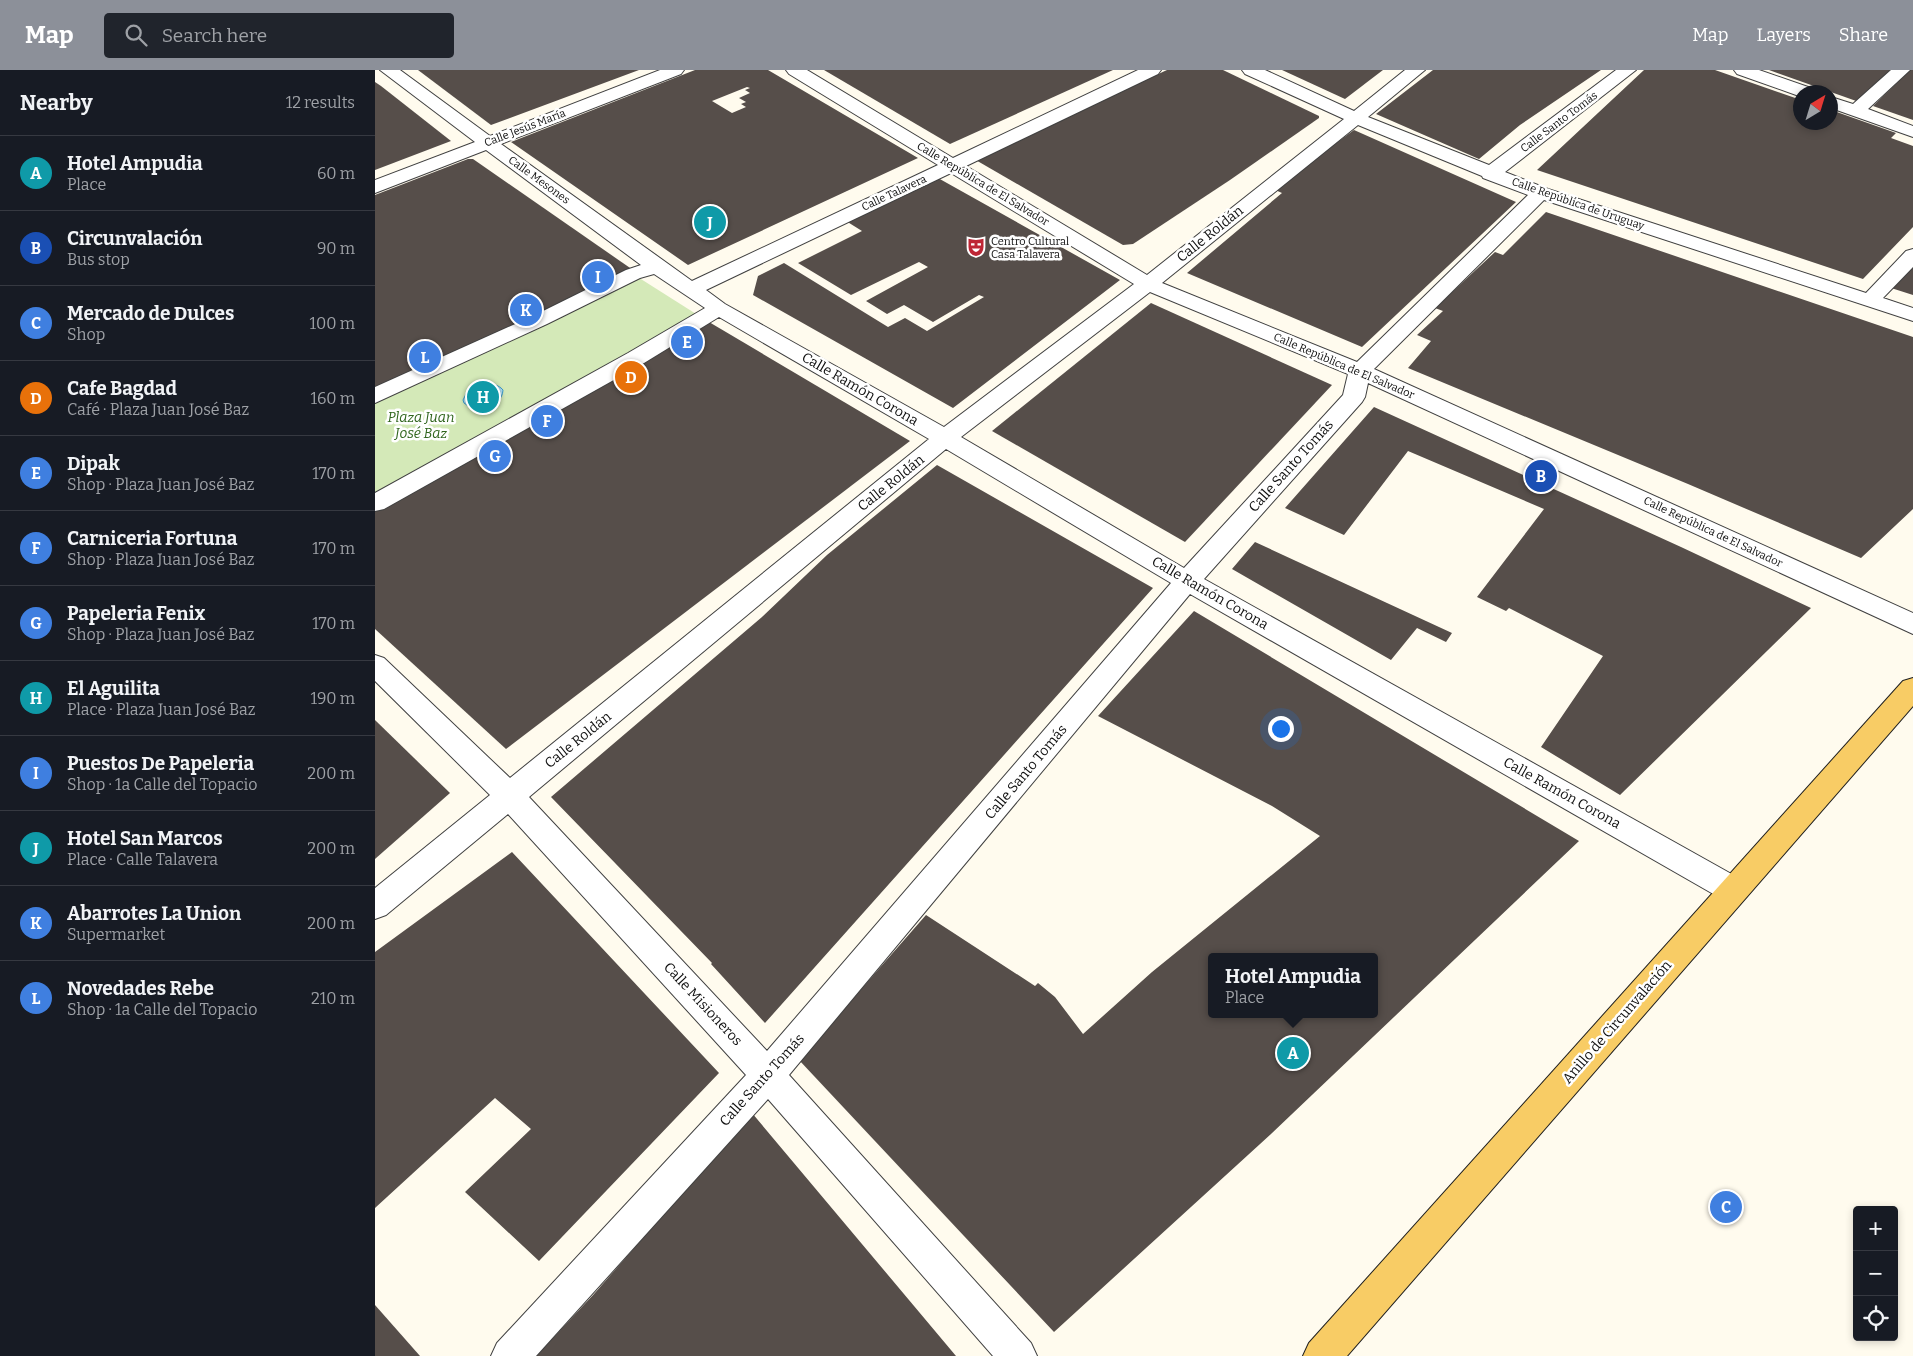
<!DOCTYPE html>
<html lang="en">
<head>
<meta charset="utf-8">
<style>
	:root { --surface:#171b24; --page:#20242c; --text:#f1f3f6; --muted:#9ea1a6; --line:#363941; --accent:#8c9099 }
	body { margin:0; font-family:Bitter,serif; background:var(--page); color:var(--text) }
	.controls { position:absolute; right:15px; bottom:15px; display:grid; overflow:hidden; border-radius:5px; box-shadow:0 2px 8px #0003 }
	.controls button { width:45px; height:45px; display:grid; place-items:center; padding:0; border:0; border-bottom:1px solid var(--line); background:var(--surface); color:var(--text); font:25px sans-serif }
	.compass { position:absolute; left:1418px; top:15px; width:45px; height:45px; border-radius:50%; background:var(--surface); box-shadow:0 2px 8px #0003; rotate:38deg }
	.you { position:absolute; left:905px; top:658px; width:18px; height:18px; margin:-12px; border:4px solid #fff; border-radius:50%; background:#1a73e8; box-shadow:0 0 0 8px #1a73e833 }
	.badge { display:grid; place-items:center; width:32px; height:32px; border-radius:50%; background:var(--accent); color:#fff; font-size:16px; font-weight:700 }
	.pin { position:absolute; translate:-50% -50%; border:2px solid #fff; box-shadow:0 1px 5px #0006 }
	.popup { position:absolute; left:833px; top:883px; width:170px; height:65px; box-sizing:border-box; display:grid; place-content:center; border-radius:5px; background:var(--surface); filter:drop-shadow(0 1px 4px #0005); font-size:16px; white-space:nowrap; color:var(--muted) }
	.popup b { font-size:19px; color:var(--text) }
	.popup::after { content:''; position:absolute; left:50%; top:100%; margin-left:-10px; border:10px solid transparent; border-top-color:var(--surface) }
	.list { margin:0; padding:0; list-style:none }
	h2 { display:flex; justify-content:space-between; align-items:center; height:65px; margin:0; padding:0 20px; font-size:21px }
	h2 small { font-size:16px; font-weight:400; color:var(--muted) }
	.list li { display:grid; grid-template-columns:32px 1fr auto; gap:15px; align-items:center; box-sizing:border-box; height:75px; padding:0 20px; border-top:1px solid var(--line) }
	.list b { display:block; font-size:19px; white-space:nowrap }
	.list p { margin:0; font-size:16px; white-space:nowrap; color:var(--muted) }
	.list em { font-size:16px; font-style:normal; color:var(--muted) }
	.icon { flex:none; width:28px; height:28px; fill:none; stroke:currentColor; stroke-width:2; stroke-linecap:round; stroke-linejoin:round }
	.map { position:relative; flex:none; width:1538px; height:1286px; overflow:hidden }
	header { display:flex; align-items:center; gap:30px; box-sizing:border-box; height:70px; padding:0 25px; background:var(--accent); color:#fff }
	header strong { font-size:24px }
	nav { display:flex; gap:28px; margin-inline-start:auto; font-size:18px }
	.search { width:350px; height:45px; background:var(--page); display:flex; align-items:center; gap:12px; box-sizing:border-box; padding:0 18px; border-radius:5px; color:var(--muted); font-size:19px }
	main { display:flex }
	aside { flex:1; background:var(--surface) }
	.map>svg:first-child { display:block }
	.green { fill:#d4e9b8 }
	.water { fill:#b3e1f6; stroke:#3a9bcd }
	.building { fill:#564e4a; fill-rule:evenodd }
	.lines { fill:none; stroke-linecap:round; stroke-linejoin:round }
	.minor-casing { stroke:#414141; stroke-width:2 }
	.major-casing { stroke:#1f1f1f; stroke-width:2 }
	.minor { fill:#fff; fill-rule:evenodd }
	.major { fill:#f8cc65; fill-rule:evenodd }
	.labels { text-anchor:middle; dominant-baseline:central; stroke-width:5; stroke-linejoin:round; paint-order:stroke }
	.far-street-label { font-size:11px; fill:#0e0e0e; stroke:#fff }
	.far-poi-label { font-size:11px; fill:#0e0e0e; stroke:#fff; text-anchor:start }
	.street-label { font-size:14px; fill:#0e0e0e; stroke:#fff }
	.park-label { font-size:14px; font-style:italic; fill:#31661e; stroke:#fff }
</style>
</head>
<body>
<header>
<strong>Map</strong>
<div class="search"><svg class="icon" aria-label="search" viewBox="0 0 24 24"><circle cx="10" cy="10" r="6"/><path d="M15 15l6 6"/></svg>Search here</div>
<nav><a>Map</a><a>Layers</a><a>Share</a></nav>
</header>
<main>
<aside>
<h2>Nearby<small>12 results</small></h2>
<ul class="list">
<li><span class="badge" style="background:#0f9aa8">A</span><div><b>Hotel Ampudia</b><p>Place</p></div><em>60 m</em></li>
<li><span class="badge" style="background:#1a4fb4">B</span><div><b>Circunvalación</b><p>Bus stop</p></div><em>90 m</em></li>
<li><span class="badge" style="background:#3f7fe0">C</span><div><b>Mercado de Dulces</b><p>Shop</p></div><em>100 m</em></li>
<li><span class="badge" style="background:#e8710a">D</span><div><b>Cafe Bagdad</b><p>Café · Plaza Juan José Baz</p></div><em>160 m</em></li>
<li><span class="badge" style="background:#3f7fe0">E</span><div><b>Dipak</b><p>Shop · Plaza Juan José Baz</p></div><em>170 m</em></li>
<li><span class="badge" style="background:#3f7fe0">F</span><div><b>Carniceria Fortuna</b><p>Shop · Plaza Juan José Baz</p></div><em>170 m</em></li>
<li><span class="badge" style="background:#3f7fe0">G</span><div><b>Papeleria Fenix</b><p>Shop · Plaza Juan José Baz</p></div><em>170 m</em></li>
<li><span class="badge" style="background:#0f9aa8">H</span><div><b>El Aguilita</b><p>Place · Plaza Juan José Baz</p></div><em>190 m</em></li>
<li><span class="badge" style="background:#3f7fe0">I</span><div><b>Puestos De Papeleria</b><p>Shop · 1a Calle del Topacio</p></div><em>200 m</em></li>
<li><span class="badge" style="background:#0f9aa8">J</span><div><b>Hotel San Marcos</b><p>Place · Calle Talavera</p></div><em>200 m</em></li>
<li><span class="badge" style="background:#3f7fe0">K</span><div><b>Abarrotes La Union</b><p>Supermarket</p></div><em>200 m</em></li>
<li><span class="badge" style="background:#3f7fe0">L</span><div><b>Novedades Rebe</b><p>Shop · 1a Calle del Topacio</p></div><em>210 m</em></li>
</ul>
</aside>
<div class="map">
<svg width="1538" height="1286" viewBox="0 0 1538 1286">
	<rect width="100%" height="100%" fill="#fffbee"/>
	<path class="green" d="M258 204 329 249 0 433V326Z"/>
	<path class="water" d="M108 314C116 314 123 314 128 320 127 338 101 343 89 333L88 330 92 322Z"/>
	<g class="building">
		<path d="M43 0H264L116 55Z"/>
		<path d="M320 0H393L543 88 313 195 136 72ZM372 17 375 18 370 20 375 23 364 28 371 32 366 34 371 37 357 43 337 31Z"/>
		<path d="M449 0H738L575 74Z"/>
		<path d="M792 0H848L944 46V48L855 110 758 174 748 175 599 89Z"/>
		<path d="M907 0H1008L970 29Z"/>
		<path d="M1058 0H1226L1145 55 1104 89 1001 44Z"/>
		<path d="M1269 0H1340L1426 30V52H1456V40L1521 63 1516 68 1538 76V157L1488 209 1162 100Z"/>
		<path d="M1394 0H1515L1484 32Z"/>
		<path d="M1535 0H1538V50L1498 36Z"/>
		<path d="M0 12 6 16 76 71 0 100Z"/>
		<path d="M979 60 1141 132 987 277 812 203 907 123 898 119Z"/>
		<path d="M93 89H98L258 200 0 319V125Z"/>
		<path d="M563 108 745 210 578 338 378 225 383 206 409 193 513 257 530 248 552 261 609 227 604 225 558 252 529 235 512 244 491 231 553 197 544 192 476 225 423 193 487 161 471 151Z"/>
		<path d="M1171 142 1538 267V439L1486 488 1313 414 1033 298 1056 271 1042 265 1068 241 1060 238 1120 182 1128 185Z"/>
		<path d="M1538 193V225L1513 217Z"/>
		<path d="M776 233 957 315 810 472 617 361Z"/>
		<path d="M334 252 535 371 131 679 0 559V438Z"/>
		<path d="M999 337 1306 477 1436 538 1245 725 1166 677 1228 586 1134 538 1131 541 1102 527 1169 439 1033 381 969 465 910 438Z"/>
		<path d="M562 395 778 518 390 953 336 894 337 893 176 727 387 547 452 485Z"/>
		<path d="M880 472 1077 563 1071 572 1042 558 1016 590 857 499Z"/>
		<path d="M819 541 1204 771 896 1064 679 1262 424 990 551 845 660 916 663 913 680 927 708 964 777 902 945 766 897 736 723 646ZM837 887H999V944H837Z"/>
		<path d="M0 650 75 723 0 789Z"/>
		<path d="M137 782 344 1003 164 1191 90 1122 156 1059 120 1028 0 1138V882Z"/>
		<path d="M377 1043 581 1286H161L219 1224Z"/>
		<path d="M0 1235 45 1286H0Z"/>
	</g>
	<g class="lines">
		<g class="minor-casing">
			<g id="minor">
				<path d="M5 0H25L115 66 285 0H309L306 4 126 74 317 211 563 95 414 4 411 0H432L578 88 763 0H786L783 4 591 96 772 205 969 49 870 4 867 0H890L979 41 1030 0H1050L993 47 1114 95 1241 0H1261L1130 102 1173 119 1491 223 1531 181 1538 179V197L1508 228 1538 238V251L1169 130 999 299 1538 543V564L993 313 990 327 987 332 829 509 1369 811 1373 820 1369 829 1358 833 1347 829 815 524 414 1005 656 1273 662 1286H618L393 1029 161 1286H116L122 1273 371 1005 133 744 11 845 0 849V818L115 725 0 611V585L9 588 135 708 554 369 344 247 269 293 9 439 0 441V423L253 283 330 238 279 204 265 208 172 254 0 333V317L158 246 251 200 266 195 111 80 0 123V110L100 72ZM983 55 1107 106 1108 108 1153 125 982 292 787 213ZM576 103 759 214 569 357 350 234 331 220ZM775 222 973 304 968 325 809 498 586 367ZM571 379 796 513 392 981 154 727Z"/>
				<path d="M1359 0H1384L1436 18 1439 22H1426V26H1424L1362 4Z"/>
				<path d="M1516 0H1535L1493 39 1538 56V67L1456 38V27L1478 34Z"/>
			</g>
		</g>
		<g class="major-casing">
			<path id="major" d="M1538 608V636L972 1286H928L934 1273 1528 611Z"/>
		</g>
		<use href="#minor" class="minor"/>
		<use href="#major" class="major"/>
	</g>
	<defs>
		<g id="theatre-bare" transform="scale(1.5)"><path d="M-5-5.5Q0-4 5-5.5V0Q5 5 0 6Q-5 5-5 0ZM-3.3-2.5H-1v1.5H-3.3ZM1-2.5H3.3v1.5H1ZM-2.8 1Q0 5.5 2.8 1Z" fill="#be2635" stroke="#fff" stroke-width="2.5" paint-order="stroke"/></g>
	</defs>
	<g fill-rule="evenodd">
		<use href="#theatre-bare" x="601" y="177"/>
	</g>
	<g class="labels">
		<g class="far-street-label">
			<text transform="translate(1184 52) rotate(-37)">Calle Santo Tomás</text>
			<text transform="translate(150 58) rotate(-21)">Calle Jesús María</text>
			<text transform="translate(164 110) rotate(36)">Calle Mesones</text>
			<text transform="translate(608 114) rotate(31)">Calle República de El Salvador</text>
			<text transform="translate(519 123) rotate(-25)">Calle Talavera</text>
			<text transform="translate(1203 134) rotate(19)">Calle República de Uruguay</text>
			<text transform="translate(969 296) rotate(23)">Calle República de El Salvador</text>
			<text transform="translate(1338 462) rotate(25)">Calle República de El Salvador</text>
		</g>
		<g class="far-poi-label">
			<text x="616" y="171">Centro Cultural<tspan x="616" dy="13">Casa Talavera</tspan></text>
		</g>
		<g class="street-label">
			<text transform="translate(835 164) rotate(-39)">Calle Roldán</text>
			<text transform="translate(485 319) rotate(30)">Calle Ramón Corona</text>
			<text transform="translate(916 396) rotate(-48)">Calle Santo Tomás</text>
			<text transform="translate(516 413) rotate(-39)">Calle Roldán</text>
			<text transform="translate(835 523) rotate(30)">Calle Ramón Corona</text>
			<text transform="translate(203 670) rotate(-39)">Calle Roldán</text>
			<text transform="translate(651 702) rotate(-50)">Calle Santo Tomás</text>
			<text transform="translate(1187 723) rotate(29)">Calle Ramón Corona</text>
			<text transform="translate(328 934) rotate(47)">Calle Misioneros</text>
			<text transform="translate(1242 952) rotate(-49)">Anillo de Circunvalación</text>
			<text transform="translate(387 1010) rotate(-48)">Calle Santo Tomás</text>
		</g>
		<g class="park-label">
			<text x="46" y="347">Plaza Juan<tspan x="46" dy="16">José Baz</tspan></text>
		</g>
	</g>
</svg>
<div class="controls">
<button>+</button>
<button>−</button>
<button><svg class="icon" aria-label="locate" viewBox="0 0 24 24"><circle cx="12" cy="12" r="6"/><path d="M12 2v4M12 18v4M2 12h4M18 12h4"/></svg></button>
</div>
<svg class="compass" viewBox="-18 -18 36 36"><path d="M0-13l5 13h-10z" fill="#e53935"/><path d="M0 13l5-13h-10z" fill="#9ea1a6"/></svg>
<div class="you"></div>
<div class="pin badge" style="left:918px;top:983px;background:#0f9aa8">A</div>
<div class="popup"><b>Hotel Ampudia</b>Place</div>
<div class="pin badge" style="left:1166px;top:406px;background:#1a4fb4">B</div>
<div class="pin badge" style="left:1351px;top:1137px;background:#3f7fe0">C</div>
<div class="pin badge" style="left:256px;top:307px;background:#e8710a">D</div>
<div class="pin badge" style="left:312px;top:272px;background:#3f7fe0">E</div>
<div class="pin badge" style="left:172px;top:351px;background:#3f7fe0">F</div>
<div class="pin badge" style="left:120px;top:386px;background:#3f7fe0">G</div>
<div class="pin badge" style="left:108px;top:327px;background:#0f9aa8">H</div>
<div class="pin badge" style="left:223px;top:207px;background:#3f7fe0">I</div>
<div class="pin badge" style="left:335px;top:152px;background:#0f9aa8">J</div>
<div class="pin badge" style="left:151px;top:240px;background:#3f7fe0">K</div>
<div class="pin badge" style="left:50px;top:287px;background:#3f7fe0">L</div>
</div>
</main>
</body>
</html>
